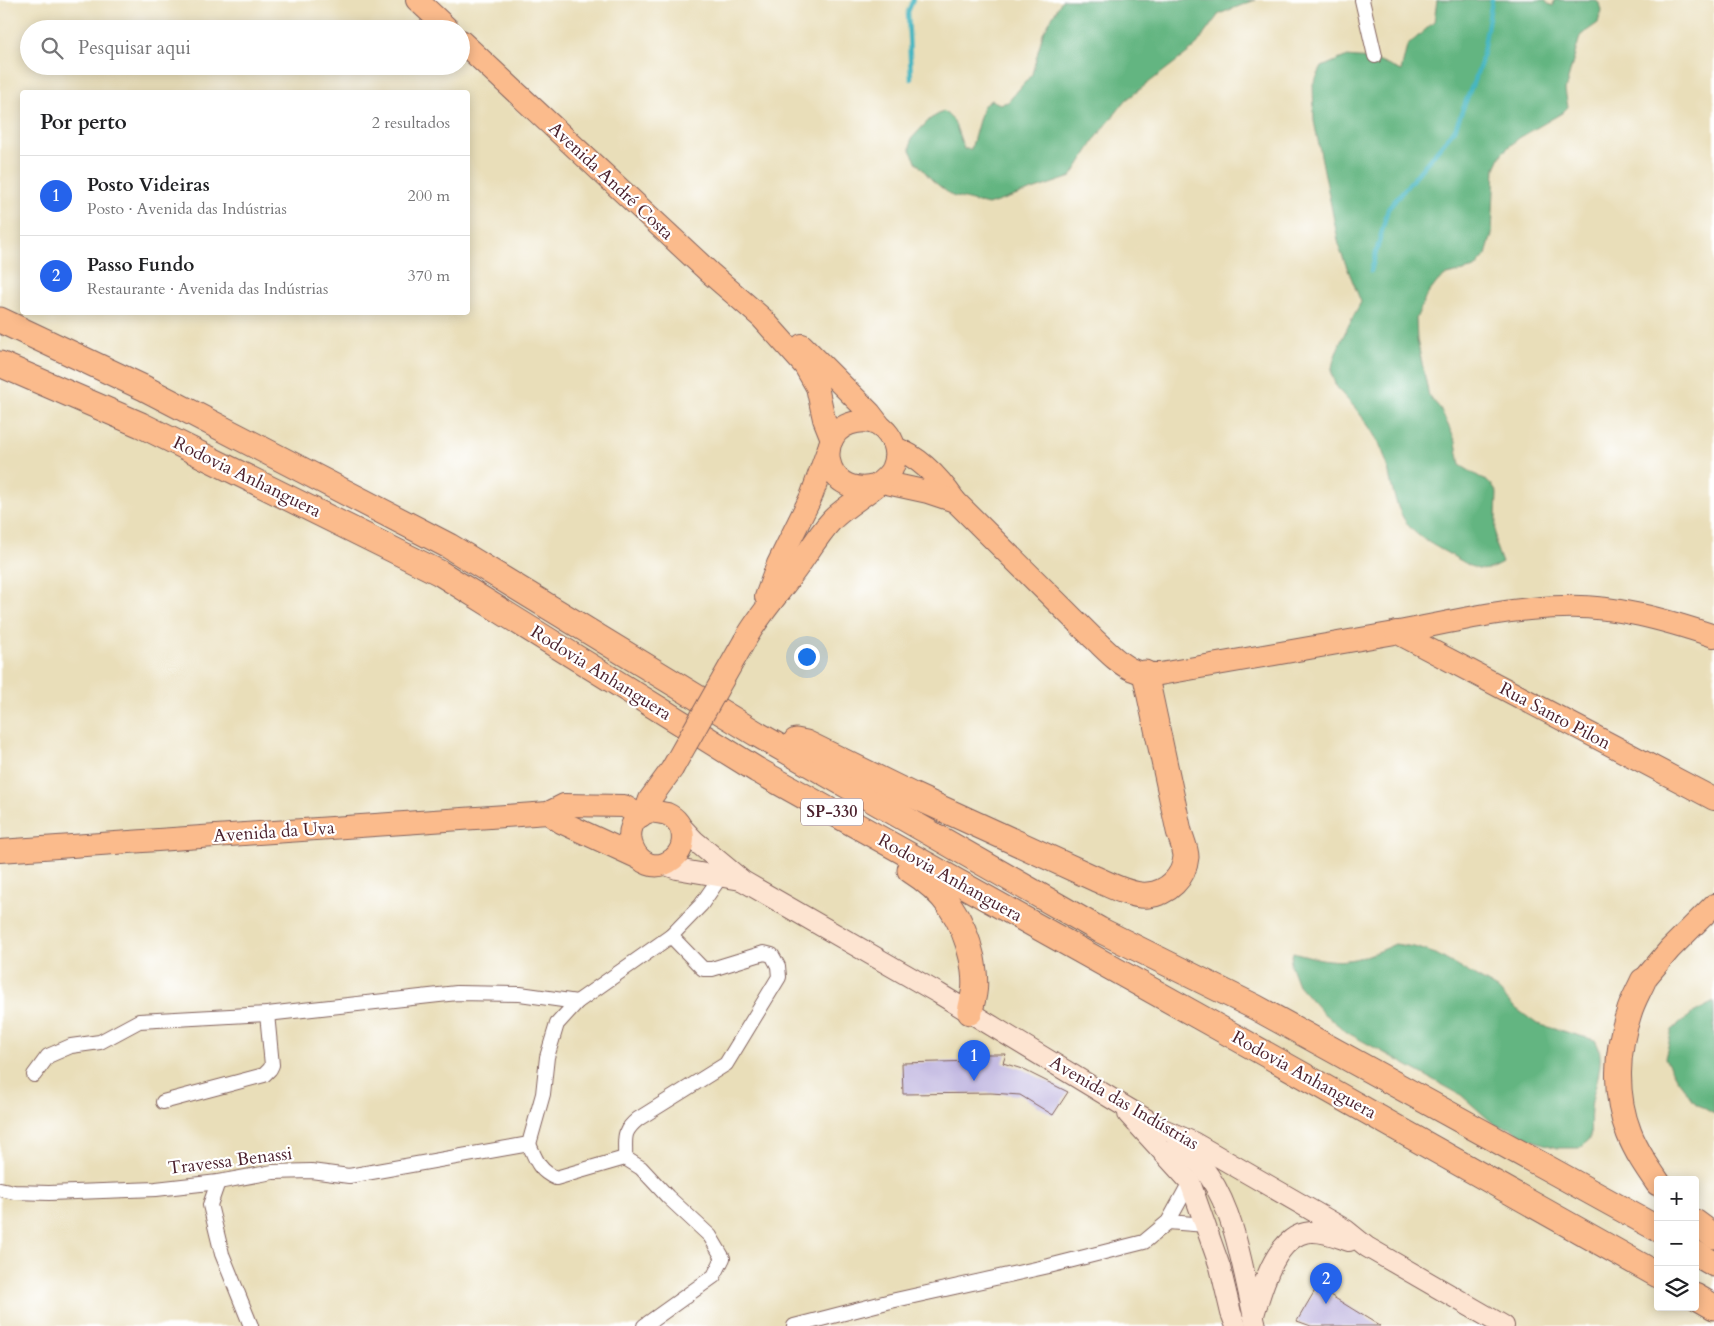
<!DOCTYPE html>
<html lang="pt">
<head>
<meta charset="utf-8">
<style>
	:root { --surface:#fff; --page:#f2f2f2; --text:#202124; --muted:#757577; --line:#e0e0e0; --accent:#2563eb }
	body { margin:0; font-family:Cardo,serif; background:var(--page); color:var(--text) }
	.controls { position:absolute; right:15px; bottom:15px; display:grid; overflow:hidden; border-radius:5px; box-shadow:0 2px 12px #0003 }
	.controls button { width:45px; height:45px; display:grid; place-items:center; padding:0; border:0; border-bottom:1px solid var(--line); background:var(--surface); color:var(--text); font:25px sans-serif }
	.you { position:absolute; left:806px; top:656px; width:18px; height:18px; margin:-12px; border:4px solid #fff; border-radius:50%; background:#1a73e8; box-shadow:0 0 0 8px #1a73e833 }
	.badge { display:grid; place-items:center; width:32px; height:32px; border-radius:50%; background:var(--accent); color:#fff; font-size:16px; font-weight:700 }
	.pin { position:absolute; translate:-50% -41px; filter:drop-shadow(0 1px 2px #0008) }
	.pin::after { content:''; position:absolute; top:26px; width:18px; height:15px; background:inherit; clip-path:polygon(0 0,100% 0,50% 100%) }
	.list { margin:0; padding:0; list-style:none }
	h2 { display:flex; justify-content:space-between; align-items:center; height:65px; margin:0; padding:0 20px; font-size:21px }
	h2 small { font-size:16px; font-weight:400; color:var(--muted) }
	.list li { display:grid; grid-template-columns:32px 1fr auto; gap:15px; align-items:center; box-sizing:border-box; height:80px; padding:0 20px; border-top:1px solid var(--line) }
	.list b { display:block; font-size:19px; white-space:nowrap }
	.list p { margin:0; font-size:16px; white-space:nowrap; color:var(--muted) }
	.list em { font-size:16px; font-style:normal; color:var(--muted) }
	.icon { flex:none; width:28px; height:28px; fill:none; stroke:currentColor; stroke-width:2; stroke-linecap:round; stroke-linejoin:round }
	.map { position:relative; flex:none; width:1714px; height:1326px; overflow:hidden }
	.search { position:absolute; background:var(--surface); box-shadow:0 2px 12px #0003; left:20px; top:20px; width:450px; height:55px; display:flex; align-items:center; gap:12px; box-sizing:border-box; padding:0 18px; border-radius:28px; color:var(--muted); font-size:19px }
	.panel { position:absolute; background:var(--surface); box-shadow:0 2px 12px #0003; left:20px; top:90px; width:450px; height:225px; border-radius:5px }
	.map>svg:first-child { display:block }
	.forest { fill:#63b581; stroke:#566a56 }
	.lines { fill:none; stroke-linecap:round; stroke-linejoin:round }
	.stream { stroke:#47b6c1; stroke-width:4.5 }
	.building { fill:#beb4df }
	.street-casing { stroke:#82625d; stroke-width:16 }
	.secondary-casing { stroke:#82625d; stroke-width:22 }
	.primary-casing { stroke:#82625d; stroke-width:24 }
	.highway-casing { stroke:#82625d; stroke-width:27 }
	.street { stroke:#fff; stroke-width:14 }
	.secondary { stroke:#fde4d1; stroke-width:20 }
	.primary { stroke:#fbbb8c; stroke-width:22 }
	.highway { stroke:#fbbb8c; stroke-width:25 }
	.primary-bridge-casing { stroke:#82625d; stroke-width:24; stroke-linecap:butt }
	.primary-bridge { stroke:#fbbb8c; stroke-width:22 }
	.labels { text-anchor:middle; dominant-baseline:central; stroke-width:4.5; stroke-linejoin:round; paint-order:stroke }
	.shield { fill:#fff; stroke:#80626b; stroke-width:1 }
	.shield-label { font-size:16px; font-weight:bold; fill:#4a1f2b }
	.street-label { font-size:18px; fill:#4a1f2b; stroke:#fff }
</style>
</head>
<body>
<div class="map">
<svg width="1714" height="1326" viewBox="0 0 1714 1326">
	<rect width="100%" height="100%" fill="#fff"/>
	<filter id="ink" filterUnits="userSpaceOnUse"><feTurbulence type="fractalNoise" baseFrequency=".02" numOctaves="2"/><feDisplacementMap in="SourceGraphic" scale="10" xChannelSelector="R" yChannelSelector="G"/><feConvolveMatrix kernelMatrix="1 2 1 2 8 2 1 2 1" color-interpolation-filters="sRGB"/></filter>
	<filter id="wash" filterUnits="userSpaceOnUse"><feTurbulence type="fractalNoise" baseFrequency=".0096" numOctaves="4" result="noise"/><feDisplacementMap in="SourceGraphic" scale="20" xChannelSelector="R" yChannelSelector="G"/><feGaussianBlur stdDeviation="1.12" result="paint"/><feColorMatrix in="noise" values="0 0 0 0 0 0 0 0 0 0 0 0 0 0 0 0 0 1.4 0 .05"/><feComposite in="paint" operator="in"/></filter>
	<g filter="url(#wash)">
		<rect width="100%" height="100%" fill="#e9deb9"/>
		<g class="forest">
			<path d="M1062 0H1255L1219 14 1194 48 1126 100 1096 138 1071 177 988 205 952 196 932 180 917 163 910 150 911 139 930 119 944 111 954 121 964 149H971L983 106 991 100 1000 104 1008 102 1032 74 1043 33Z"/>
			<path d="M1437 0H1545L1548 4 1553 6 1554 0H1595L1599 3 1601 11 1598 23 1581 35 1579 40 1565 90 1568 107 1562 113 1519 138 1502 153 1495 168 1492 234 1486 255 1475 268 1447 275 1438 281 1425 298 1416 319 1417 340 1429 396 1440 408 1456 442 1460 465 1491 484 1497 493 1495 544 1502 563C1482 575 1476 569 1458 559 1417 536 1402 532 1391 483 1388 469 1385 453 1377 440 1371 429 1363 418 1356 409 1347 398 1335 390 1332 375 1329 359 1353 317 1361 302L1340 250 1314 121 1313 84 1322 67 1345 57 1373 59 1401 71 1407 46 1434 22Z"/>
			<path d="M1395 944 1414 947 1436 954 1496 988 1514 1007 1537 1024 1595 1040C1608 1060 1593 1086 1591 1108 1590 1118 1591 1129 1590 1139L1579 1148H1557L1531 1140 1510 1128 1495 1125 1461 1095 1348 1033 1323 1013 1298 985 1290 964 1293 952C1339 965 1351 964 1395 944Z"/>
			<path d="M1714 1002V1114L1695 1103 1676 1078 1665 1058 1672 1030 1693 1013Z"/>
		</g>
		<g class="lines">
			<g class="stream">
				<path d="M911 79 908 12 913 0"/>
				<path d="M1371 271 1388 209 1455 129 1481 63 1492 0"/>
			</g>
		</g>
		<g id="blocks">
			<g class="building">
				<path d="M980 1054H1006L1003 1063 1022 1069 1068 1092 1053 1115 1020 1095 991 1093 903 1094 902 1063 975 1061Z"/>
				<path d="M1317 1287 1380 1326H1311L1297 1321Z"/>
			</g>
		</g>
	</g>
	<g filter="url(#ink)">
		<use href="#blocks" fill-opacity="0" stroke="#82625d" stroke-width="1"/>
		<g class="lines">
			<g class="street-casing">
				<g id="street">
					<path d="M1362 0 1375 56"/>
					<path d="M34 1075 48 1056 71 1046 100 1042 139 1021 267 1014 457 993 520 994 577 1002"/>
					<path d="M163 1102 264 1075 270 1069 272 1065 267 1014"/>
					<path d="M529 1144C536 1160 539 1171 556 1178L625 1158 641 1168 668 1197 710 1236 723 1258 714 1276 644 1326"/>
					<path d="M625 1158C626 1138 621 1133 638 1119L726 1064 779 977 778 966 772 955 764 953 712 969H703L671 936"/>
					<path d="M218 1182 210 1205 222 1254 251 1326"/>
					<path d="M0 1189 14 1192 49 1193 156 1189 218 1182 273 1172 311 1171 349 1176 529 1144 543 1094 547 1057 557 1024 577 1002 671 936 701 905 721 876"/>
					<path d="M1168 1222 1206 1225"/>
					<path d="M794 1326 891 1301 1049 1266 1144 1242 1168 1222 1190 1182"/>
				</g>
			</g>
			<g class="secondary-casing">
				<g id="secondary">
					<path d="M680 825 695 841 743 881 938 993 1119 1103 1163 1129 1193 1142 1346 1230 1367 1247 1504 1326"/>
					<path d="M663 864 677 869 741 880"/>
					<path d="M1128 1114 1190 1182 1220 1267 1231 1313 1236 1326"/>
					<path d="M1177 1143C1189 1153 1201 1163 1209 1176 1237 1217 1244 1278 1256 1326"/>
					<path d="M1254 1315C1262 1288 1276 1234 1311 1232 1324 1231 1337 1237 1349 1241"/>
				</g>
			</g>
			<g class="primary-casing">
				<g id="primary">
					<path d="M417 0 448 29"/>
					<path d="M461 41 710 273 762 318 805 366 817 387 824 419 832 439"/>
					<path d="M802 345 870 413 880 426"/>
					<path d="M895 448C920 457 940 479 955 501L1093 638C1105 649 1118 664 1133 670 1141 674 1152 674 1160 674 1238 660 1317 647 1395 633 1450 622 1506 608 1563 607 1614 605 1666 620 1714 636"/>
					<path d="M882 482 928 492 955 501"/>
					<path d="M766 597 778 564 811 497 828 450"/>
					<path d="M1396 632 1714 799"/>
					<path d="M745 640C759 615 778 595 794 572 807 555 817 536 832 520 847 504 884 485 892 469 903 445 883 417 857 422 812 429 822 499 875 486"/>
					<path d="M652 811C656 812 663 813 667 814 686 822 688 847 673 859 637 886 609 819 652 811Z"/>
					<path d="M548 813 561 822 639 858"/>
					<path d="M645 813 650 799 672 769"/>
					<path d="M0 851 548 813 564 805 624 806 641 816"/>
					<path d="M1643 981 1670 949 1714 905"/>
				</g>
			</g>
			<g class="highway-casing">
				<g id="highway">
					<path d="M0 320 144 388 449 546 757 734 1100 930 1255 1007 1658 1229"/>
					<path d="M0 364 141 425 440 573 757 770 1221 1029 1658 1275"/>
					<path d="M796 741 806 743 912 795 1096 879C1110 885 1132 897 1148 895 1168 893 1184 878 1186 857 1186 849 1181 839 1179 831L1145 673"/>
					<path d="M910 870C945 892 963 918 972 958 974 969 976 982 974 993 973 999 971 1006 970 1012"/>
					<path d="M1643 981C1638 992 1632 1002 1629 1013 1616 1051 1614 1095 1629 1133 1636 1151 1647 1167 1658 1183"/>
					<path d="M1695 1222 1714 1236"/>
					<path d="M1695 1253 1714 1264"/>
					<path d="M1695 1296 1714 1307"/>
				</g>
			</g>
			<use href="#street" class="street"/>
			<use href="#secondary" class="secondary"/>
			<use href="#primary" class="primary"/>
			<use href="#highway" class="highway"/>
			<g class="primary-bridge-casing">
				<path id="primary-bridge" d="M672 769 745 640"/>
			</g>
			<use href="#primary-bridge" class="primary-bridge"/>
		</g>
	</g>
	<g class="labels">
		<rect class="shield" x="801" y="798.5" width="62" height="27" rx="4"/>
		<g class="shield-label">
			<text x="832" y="812">SP-330</text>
		</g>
		<g class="street-label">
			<text transform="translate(611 181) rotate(43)">Avenida André Costa</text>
			<text transform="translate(247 477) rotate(26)">Rodovia Anhanguera</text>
			<text transform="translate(601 673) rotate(32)">Rodovia Anhanguera</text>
			<text transform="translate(1555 716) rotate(28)">Rua Santo Pilon</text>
			<text transform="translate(274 832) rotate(-4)">Avenida da Uva</text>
			<text transform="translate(950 878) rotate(29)">Rodovia Anhanguera</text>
			<text transform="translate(1304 1075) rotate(29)">Rodovia Anhanguera</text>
			<text transform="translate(1124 1103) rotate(30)">Avenida das Indústrias</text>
			<text transform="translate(230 1161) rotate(-7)">Travessa Benassi</text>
		</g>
	</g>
</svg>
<div class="controls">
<button>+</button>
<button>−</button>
<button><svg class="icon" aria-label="layers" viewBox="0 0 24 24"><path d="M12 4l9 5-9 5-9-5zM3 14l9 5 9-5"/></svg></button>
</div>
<div class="you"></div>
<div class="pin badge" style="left:974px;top:1081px">1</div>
<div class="pin badge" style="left:1326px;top:1304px">2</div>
<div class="search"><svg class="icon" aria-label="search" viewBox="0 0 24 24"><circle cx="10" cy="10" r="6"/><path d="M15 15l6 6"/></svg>Pesquisar aqui</div>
<section class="panel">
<h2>Por perto<small>2 resultados</small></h2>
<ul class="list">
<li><span class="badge">1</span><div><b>Posto Videiras</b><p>Posto · Avenida das Indústrias</p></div><em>200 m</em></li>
<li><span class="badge">2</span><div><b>Passo Fundo</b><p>Restaurante · Avenida das Indústrias</p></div><em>370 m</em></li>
</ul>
</section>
</div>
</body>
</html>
